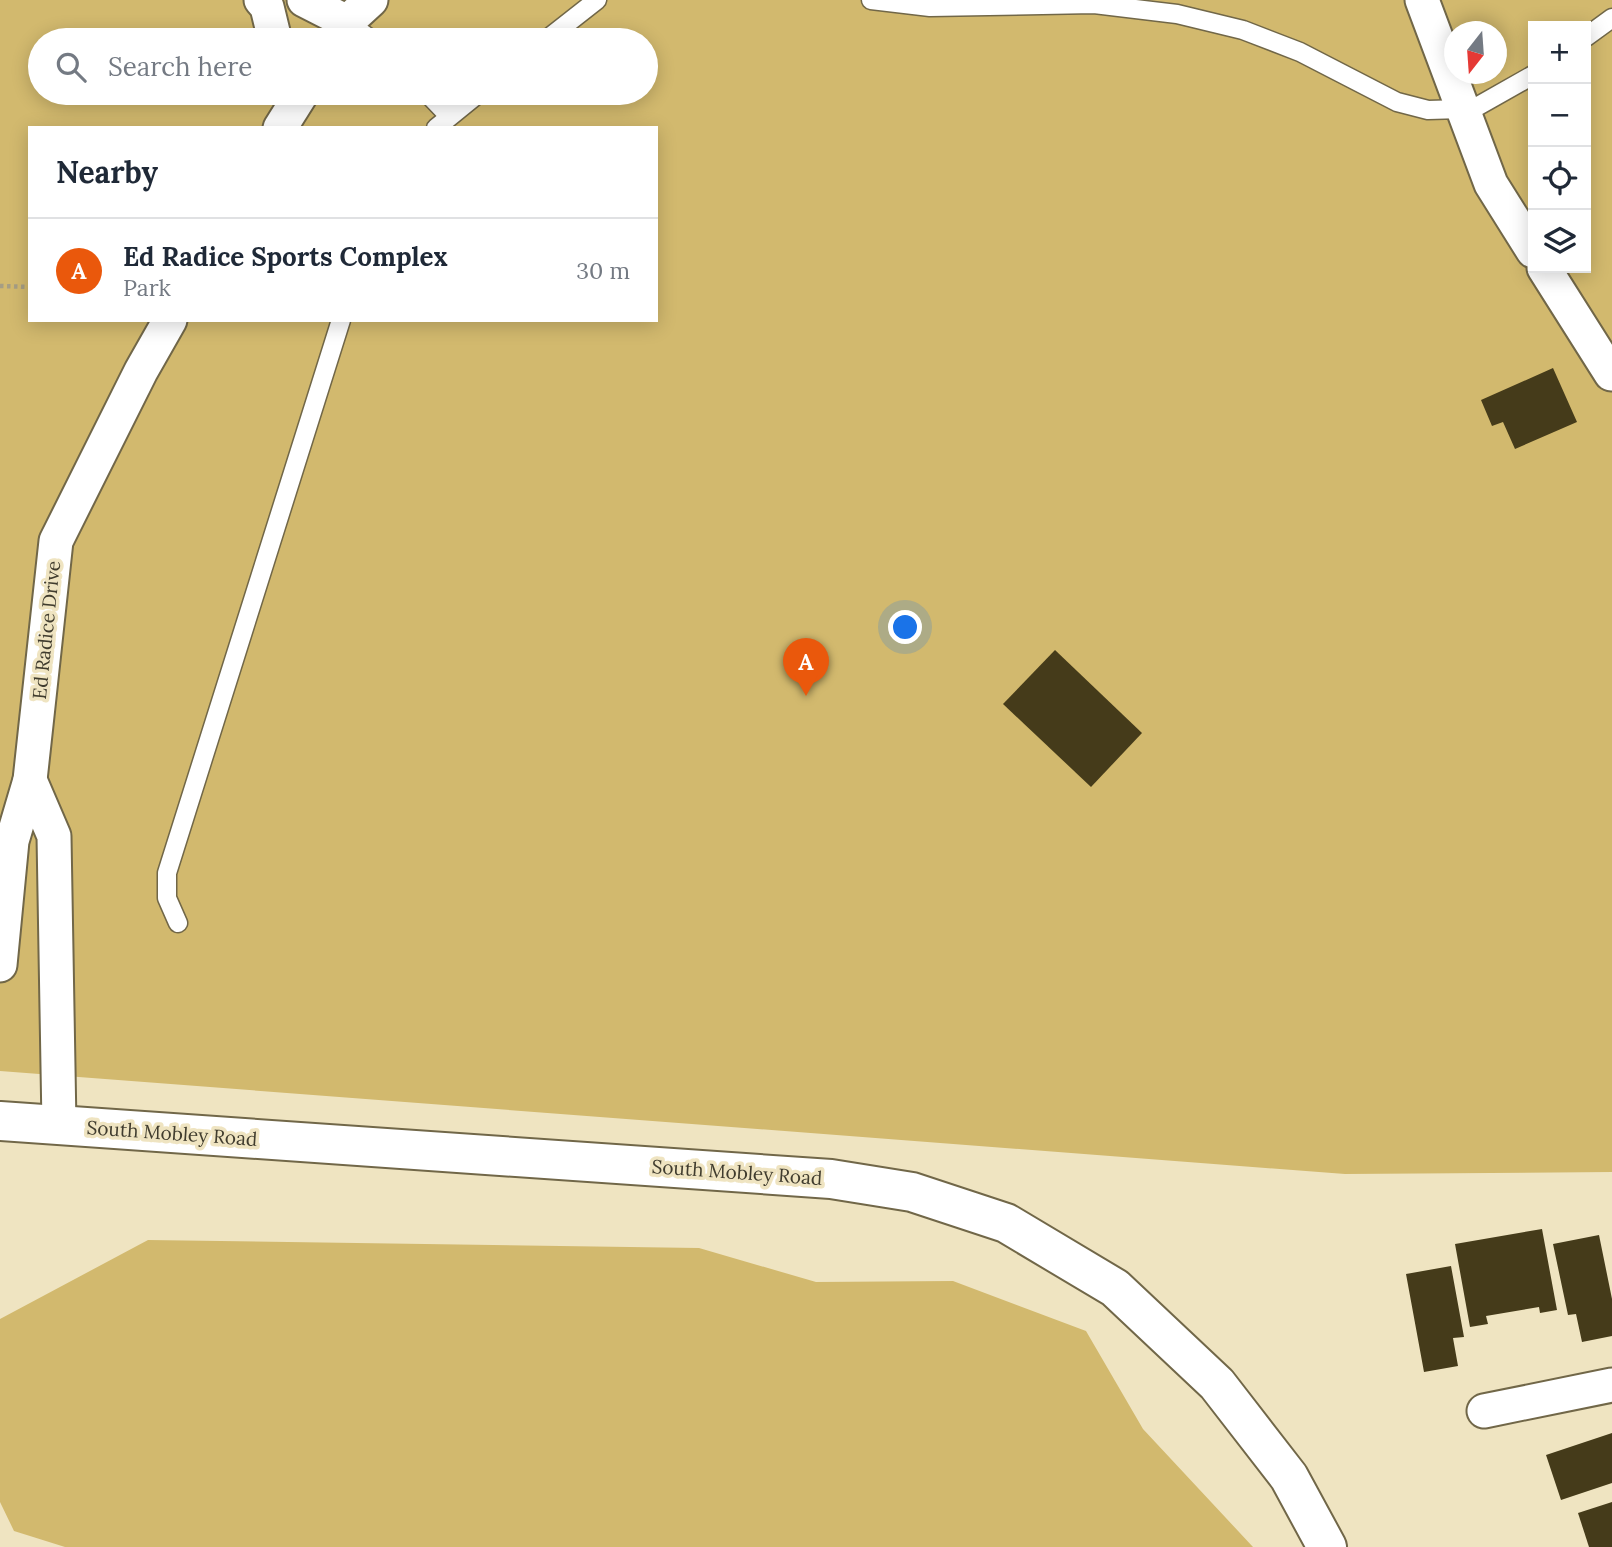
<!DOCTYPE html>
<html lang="en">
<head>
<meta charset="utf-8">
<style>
	:root { --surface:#fff; --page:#f2f2f3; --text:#1f2937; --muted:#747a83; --line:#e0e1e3; --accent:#ea580c }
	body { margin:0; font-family:Lora,serif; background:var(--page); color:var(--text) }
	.controls { position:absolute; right:21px; top:21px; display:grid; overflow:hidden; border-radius:0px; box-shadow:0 4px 18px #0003 }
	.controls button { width:63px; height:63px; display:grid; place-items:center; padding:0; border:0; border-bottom:2px solid var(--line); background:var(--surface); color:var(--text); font:35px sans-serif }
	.compass { position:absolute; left:1444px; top:21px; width:63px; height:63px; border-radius:50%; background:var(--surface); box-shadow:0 4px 18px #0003; rotate:197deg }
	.you { position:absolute; left:906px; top:628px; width:24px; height:24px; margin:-18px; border:5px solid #fff; border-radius:50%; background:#1a73e8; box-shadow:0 0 0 10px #1a73e833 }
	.badge { display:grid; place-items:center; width:46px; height:46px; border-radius:50%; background:var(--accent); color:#fff; font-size:23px; font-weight:700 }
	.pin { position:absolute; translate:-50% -58px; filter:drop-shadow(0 2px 4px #0008) }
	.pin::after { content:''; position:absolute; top:37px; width:24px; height:21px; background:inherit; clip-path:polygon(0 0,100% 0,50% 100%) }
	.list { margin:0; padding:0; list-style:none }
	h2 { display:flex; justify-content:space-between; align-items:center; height:91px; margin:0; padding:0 28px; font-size:30px }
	h2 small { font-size:23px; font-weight:400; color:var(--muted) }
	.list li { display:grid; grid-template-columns:46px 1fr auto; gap:21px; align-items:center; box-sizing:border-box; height:105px; padding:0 28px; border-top:2px solid var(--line) }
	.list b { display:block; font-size:26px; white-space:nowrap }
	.list p { margin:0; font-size:23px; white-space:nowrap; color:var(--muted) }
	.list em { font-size:23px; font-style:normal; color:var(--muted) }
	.icon { flex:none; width:38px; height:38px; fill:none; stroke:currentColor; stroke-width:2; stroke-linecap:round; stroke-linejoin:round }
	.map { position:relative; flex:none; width:1612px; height:1547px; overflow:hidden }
	.search { position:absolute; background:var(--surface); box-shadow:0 4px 18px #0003; left:28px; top:28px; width:630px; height:77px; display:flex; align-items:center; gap:18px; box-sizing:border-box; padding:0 24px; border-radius:38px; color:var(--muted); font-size:26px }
	.panel { position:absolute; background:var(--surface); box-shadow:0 4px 18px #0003; left:28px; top:126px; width:630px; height:196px; border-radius:0px }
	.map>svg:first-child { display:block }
	.green { fill:#d2b96e; fill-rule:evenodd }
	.building { fill:#453b1a }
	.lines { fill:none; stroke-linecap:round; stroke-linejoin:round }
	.service-casing { stroke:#716748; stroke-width:21 }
	.minor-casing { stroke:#716748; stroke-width:37 }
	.tertiary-casing { stroke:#716748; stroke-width:42 }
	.path { stroke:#a69e84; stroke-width:4.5; stroke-dasharray:3.5 3.5; stroke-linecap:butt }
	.service { stroke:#fff; stroke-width:18 }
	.minor { stroke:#fff; stroke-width:33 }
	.tertiary { stroke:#fff; stroke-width:38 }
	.labels { text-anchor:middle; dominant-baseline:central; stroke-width:7; stroke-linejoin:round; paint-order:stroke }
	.street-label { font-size:19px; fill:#403c2e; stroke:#efe4c1 }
</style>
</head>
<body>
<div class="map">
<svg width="1612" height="1547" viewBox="0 0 1612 1547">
	<rect width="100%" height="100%" fill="#efe4c1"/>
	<g class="green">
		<path d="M0 0H1612V1172L1345 1174 0 1071ZM1533 26H1586V268H1533ZM1454 32H1496V74H1454ZM40 40H646V93H40ZM30 128H656V320H30Z"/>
		<path d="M148 1240 699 1248 816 1282 953 1281 1086 1331 1143 1429 1253 1547H65L14 1531 0 1502V1319Z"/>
	</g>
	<g class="building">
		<path d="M1553 368 1577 422 1515 449 1503 422 1492 426 1481 400Z"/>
		<path d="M1055 650 1142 733 1091 787 1003 704Z"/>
		<path d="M1542 1229 1557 1310 1540 1313 1539 1307 1486 1316 1488 1324 1470 1327 1455 1244Z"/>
		<path d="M1599 1235 1612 1299V1336L1582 1342 1576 1314 1568 1315 1553 1244Z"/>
		<path d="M1451 1266 1464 1337 1453 1338 1458 1366 1424 1372 1406 1274Z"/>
		<path d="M1612 1433V1483L1561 1500 1546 1455Z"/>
		<path d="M1612 1502V1547H1589L1578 1513Z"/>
	</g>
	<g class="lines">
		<g class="service-casing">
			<g id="service">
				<path d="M871 0 930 7 1094 4 1177 14 1243 30 1300 52 1397 102 1428 110 1462 109"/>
				<path d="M347 22 372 40"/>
				<path d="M1586 37 1612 18"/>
				<path d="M546 40 597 0"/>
				<path d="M427 93 449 116"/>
				<path d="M1464 114 1533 75"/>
				<path d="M436 128 479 93"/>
				<path d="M178 923 167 898V873L341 320"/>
			</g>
		</g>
		<g class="minor-casing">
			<g id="minor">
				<path d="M261 0 267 7 275 40"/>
				<path d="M304 0 347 22"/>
				<path d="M1422 0 1491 184 1533 251"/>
				<path d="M336 40 347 22 371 0"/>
				<path d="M280 128 302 93"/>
				<path d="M1544 268 1611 374"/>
				<path d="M30 780 54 836 59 1125"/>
				<path d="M0 965 12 841 30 780 56 541 141 371 170 320"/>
				<path d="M1484 1411 1612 1385"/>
			</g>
		</g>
		<g class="tertiary-casing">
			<path id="tertiary" d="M0 1121 831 1179 912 1192 1006 1223 1115 1288 1217 1384 1289 1477 1327 1547"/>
		</g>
		<path class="path" d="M0 286 30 287"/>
		<use href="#service" class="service"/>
		<use href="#minor" class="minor"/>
		<use href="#tertiary" class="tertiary"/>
	</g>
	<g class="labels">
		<g class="street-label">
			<text transform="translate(46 630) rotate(-84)">Ed Radice Drive</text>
			<text transform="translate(172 1133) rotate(4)">South Mobley Road</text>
			<text transform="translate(737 1172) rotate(4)">South Mobley Road</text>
		</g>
	</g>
</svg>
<div class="controls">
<button>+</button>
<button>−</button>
<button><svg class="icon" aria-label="locate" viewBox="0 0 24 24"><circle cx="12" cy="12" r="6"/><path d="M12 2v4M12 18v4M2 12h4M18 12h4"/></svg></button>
<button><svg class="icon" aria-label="layers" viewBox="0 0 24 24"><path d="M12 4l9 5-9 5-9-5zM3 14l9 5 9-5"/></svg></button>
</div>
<svg class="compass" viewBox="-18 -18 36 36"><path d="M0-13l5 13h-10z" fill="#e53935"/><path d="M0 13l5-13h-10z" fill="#747a83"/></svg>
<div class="you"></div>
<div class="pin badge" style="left:806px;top:696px">A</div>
<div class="search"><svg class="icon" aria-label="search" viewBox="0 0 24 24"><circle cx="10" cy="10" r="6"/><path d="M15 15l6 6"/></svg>Search here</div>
<section class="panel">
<h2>Nearby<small></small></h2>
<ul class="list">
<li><span class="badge">A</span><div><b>Ed Radice Sports Complex</b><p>Park</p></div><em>30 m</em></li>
</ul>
</section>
</div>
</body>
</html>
